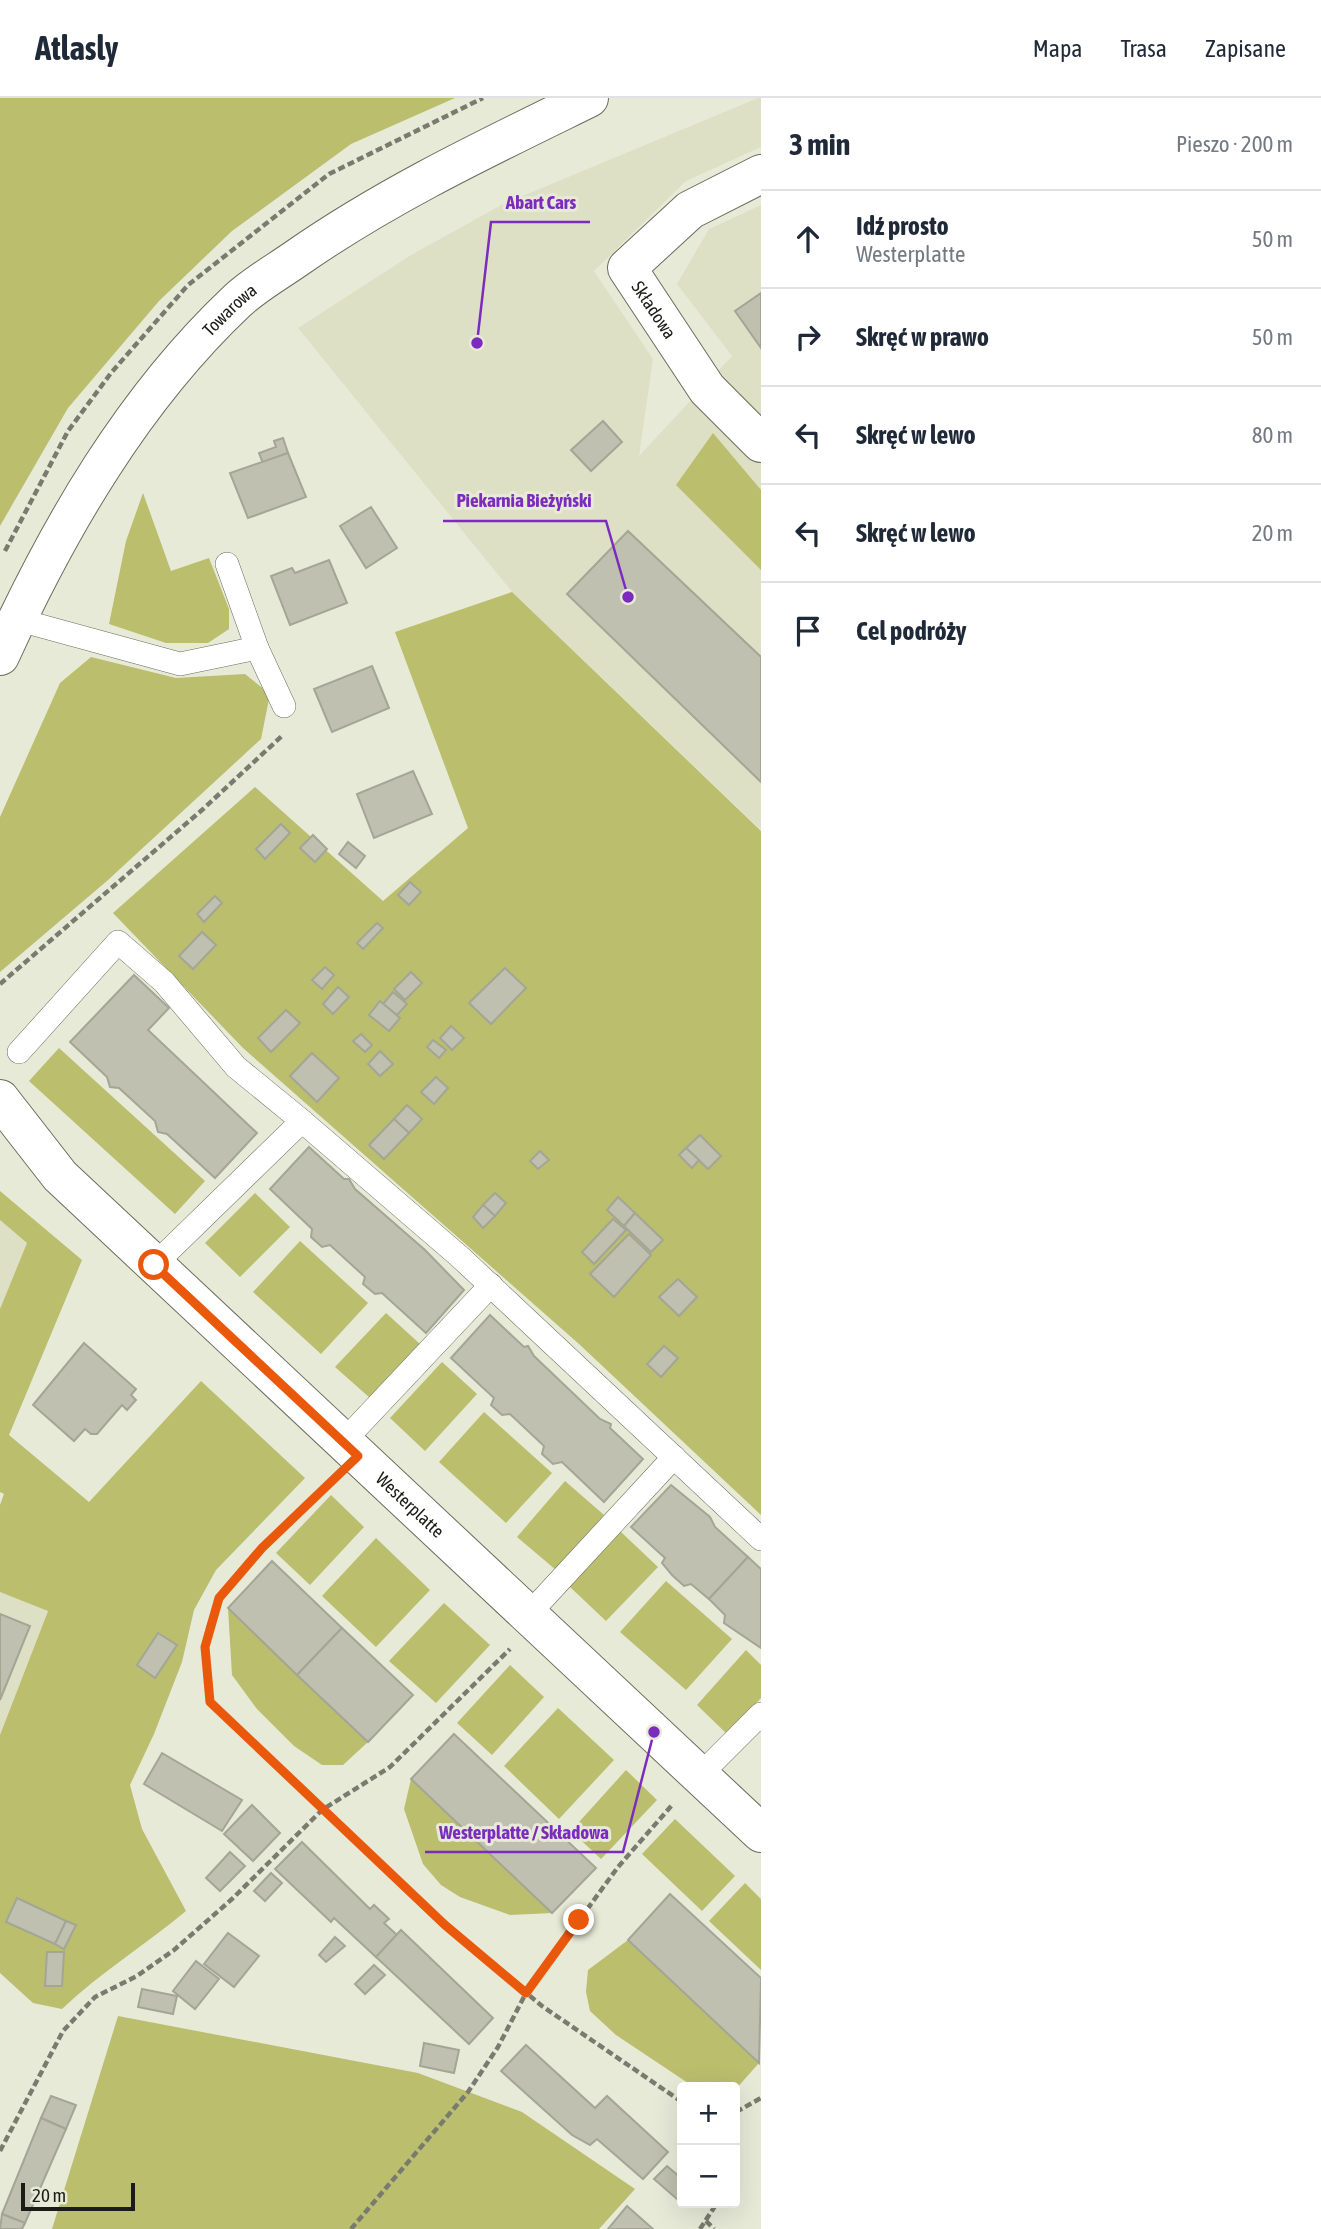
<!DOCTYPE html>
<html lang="pl">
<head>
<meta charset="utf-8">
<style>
	:root { --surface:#fff; --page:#f2f2f3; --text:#1f2937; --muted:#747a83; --line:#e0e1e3 }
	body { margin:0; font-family:"Asap Condensed",sans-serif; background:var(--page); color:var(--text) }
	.controls { position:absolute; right:21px; bottom:21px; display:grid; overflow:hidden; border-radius:7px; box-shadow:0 7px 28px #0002 }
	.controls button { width:63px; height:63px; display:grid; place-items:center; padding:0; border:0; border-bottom:2px solid var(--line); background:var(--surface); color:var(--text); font:35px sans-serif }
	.scale { position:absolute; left:21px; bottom:18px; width:114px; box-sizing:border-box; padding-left:7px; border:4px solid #1b1c15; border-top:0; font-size:19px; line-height:24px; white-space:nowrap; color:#1b1c15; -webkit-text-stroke:5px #e8ead8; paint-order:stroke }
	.stop { position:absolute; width:21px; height:21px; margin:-16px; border:5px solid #ea580c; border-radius:50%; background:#fff }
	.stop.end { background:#ea580c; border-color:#fff; box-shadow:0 2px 7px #0008 }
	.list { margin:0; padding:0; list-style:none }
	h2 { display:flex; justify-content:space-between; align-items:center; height:91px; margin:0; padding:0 28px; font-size:30px }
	h2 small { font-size:23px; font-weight:400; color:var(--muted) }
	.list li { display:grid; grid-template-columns:46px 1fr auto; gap:21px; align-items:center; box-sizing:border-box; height:98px; padding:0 28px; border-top:2px solid var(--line) }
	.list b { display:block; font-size:26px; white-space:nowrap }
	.list p { margin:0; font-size:23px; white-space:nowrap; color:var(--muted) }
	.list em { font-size:23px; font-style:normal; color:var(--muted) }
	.icon { flex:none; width:38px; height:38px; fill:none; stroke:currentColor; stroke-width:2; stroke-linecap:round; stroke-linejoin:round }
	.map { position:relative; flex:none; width:761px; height:2131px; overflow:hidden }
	header { display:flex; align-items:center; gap:42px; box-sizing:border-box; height:98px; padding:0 35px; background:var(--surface); border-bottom:2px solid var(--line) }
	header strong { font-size:33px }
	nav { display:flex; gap:38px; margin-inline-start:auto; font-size:24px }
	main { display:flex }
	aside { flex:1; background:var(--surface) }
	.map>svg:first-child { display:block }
	.built { fill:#dee0c6 }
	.green { fill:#babe6d }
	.building { fill:#bfc0af; stroke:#a4a695; stroke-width:2 }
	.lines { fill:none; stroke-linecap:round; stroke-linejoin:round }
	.lane-casing { stroke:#6b6c5c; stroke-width:24 }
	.street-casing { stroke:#6b6c5c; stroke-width:40 }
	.secondary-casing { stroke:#6b6c5c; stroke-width:40 }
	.path { stroke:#7a7b6f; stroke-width:4.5; stroke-dasharray:7 3.5; stroke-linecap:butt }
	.lane { stroke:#fff; stroke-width:23 }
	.street { stroke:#fff; stroke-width:38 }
	.secondary { stroke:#fff; stroke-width:38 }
	.route { stroke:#ea580c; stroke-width:9 }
	.labels { text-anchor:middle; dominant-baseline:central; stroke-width:6; stroke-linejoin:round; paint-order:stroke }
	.street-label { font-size:18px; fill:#1b1c15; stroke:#e8ead8 }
	.leader { fill:none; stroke:#7b2cbf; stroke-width:2.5 }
	.callout-dot { fill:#7b2cbf; stroke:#e8ead8; stroke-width:2.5 }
	.callout-label { font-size:19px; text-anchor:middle; font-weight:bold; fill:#7b2cbf; stroke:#e8ead8; stroke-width:6; stroke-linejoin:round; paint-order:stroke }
</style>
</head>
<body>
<header>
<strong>Atlasly</strong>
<nav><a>Mapa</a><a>Trasa</a><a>Zapisane</a></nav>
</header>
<main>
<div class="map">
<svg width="761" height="2131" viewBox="0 0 761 2131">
	<rect width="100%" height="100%" fill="#e8ead8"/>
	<g class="built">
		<path d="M758 0H761V49L686 83 594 173 653 261 639 358 732 258 677 186 709 131 761 107V732L512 494 298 230 411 157 503 106Z"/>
		<path d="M0 1122 27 1145 0 1211Z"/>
		<path d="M0 1494 48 1512 0 1637Z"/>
	</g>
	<g class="green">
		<path d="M0 0H455L351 46 232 133 159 203 68 310 0 428Z"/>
		<path d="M713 335 761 392V472L676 387Z"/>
		<path d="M143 395 171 473 209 460 229 511V531L208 545H166L109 526 126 443Z"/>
		<path d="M512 494 761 733V1417L579 1246 243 950 113 815 255 689 383 803 468 730 395 534Z"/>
		<path d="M91 559 176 580 245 576 270 596 261 641 108 782 0 874V719L60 585Z"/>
		<path d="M59 950 205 1083 175 1116 29 983Z"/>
		<path d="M0 1093 82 1162 9 1337 89 1404 201 1283 305 1380 216 1472 194 1512 182 1564 154 1636 130 1687 142 1731 186 1813C145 1847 101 1874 62 1911L33 1905 0 1875V1637L48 1513 0 1494V1407L4 1396 0 1394V1211L27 1145 0 1122Z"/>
		<path d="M255 1095 290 1129 240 1179 205 1145Z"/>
		<path d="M300 1143 368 1205 321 1256 253 1194Z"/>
		<path d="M386 1215 420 1246 370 1300 335 1269Z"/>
		<path d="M442 1264 477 1296 425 1353 390 1320Z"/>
		<path d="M484 1314 552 1375 506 1425 439 1364Z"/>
		<path d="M565 1383 604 1417 556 1472 517 1439Z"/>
		<path d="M331 1397 364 1429 310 1487 276 1455Z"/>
		<path d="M621 1434 658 1469 606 1523 569 1488Z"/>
		<path d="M376 1440 430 1492 376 1549 322 1498Z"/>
		<path d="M666 1483 732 1541 686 1592 620 1534Z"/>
		<path d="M444 1505 490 1547 436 1605 389 1563Z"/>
		<path d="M228 1510 368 1644 343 1667H322L294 1648 257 1611 232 1577Z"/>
		<path d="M746 1552 761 1567V1600L727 1636 697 1607Z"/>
		<path d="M510 1567 544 1599 492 1657 457 1625Z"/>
		<path d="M558 1610 614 1662 559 1721 504 1668Z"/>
		<path d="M626 1672 657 1702 601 1761 571 1733Z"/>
		<path d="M411 1681 552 1815 510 1817 460 1799 441 1787 423 1766 404 1711Z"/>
		<path d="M675 1721 735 1778 702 1813 642 1756Z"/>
		<path d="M745 1785 761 1801V1872L709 1823Z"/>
		<path d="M628 1842 759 1965 735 1992V1989H694L616 1937 590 1913 586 1894 588 1872Z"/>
		<path d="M118 1918 418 1975 522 2014 635 2091 599 2131H52Z"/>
	</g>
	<g class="building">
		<path d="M761 195V250L735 213Z"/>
		<path d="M603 323 622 344 591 373 571 352Z"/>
		<path d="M283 340 288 355 263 365 259 355 276 349 274 343Z"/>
		<path d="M288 355 306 399 248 420 230 375Z"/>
		<path d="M371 409 397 450 366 470 340 428Z"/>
		<path d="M628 433 761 559V684L567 496Z"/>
		<path d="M329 462 347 505 290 527 271 478 292 470 295 475Z"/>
		<path d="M372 568 389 610 332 634 314 591Z"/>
		<path d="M413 673 432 716 374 740 357 696Z"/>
		<path d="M281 726 290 735 265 761 256 751Z"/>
		<path d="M313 737 327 751 315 764 300 750Z"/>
		<path d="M348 744 365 758 356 770 339 756Z"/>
		<path d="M410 784 421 794 409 807 398 797Z"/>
		<path d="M215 798 222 805 204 824 197 816Z"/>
		<path d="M377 825 383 830 363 851 357 845Z"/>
		<path d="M202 834 216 847 193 871 179 858Z"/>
		<path d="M325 869 334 877 322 891 312 882Z"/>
		<path d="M505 870 526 890 491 926 469 905Z"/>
		<path d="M411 874 422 885 405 902 394 891Z"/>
		<path d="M134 877 169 910 148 932 257 1035 215 1080 167 1036 158 1034 155 1023 119 990 110 989 107 979 70 944Z"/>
		<path d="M338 889 349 899 333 916 323 906Z"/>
		<path d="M393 894 407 906 397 917 383 906Z"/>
		<path d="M380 903 400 920 389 933 369 917Z"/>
		<path d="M286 912 300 925 271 954 258 940Z"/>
		<path d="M451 928 464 940 452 952 440 940Z"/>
		<path d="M361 936 372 947 365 954 353 943Z"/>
		<path d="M433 942 446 952 439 960 427 949Z"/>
		<path d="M380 953 393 966 380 978 368 966Z"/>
		<path d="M312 955 339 980 317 1004 290 978Z"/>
		<path d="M436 979 448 990 434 1006 421 994Z"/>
		<path d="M407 1007 422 1021 409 1035 394 1021Z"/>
		<path d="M394 1021 409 1035 384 1061 369 1047Z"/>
		<path d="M700 1037 721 1058 708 1071 686 1050Z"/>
		<path d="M309 1049 344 1081H349L355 1091 425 1152 464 1192 426 1235 382 1195 375 1196 363 1186 365 1179 330 1147 322 1149 311 1139 312 1131 270 1091Z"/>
		<path d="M686 1050 699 1062 692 1070 679 1057Z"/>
		<path d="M540 1053 549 1062 538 1071 530 1063Z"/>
		<path d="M495 1095 506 1105 495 1118 483 1107Z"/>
		<path d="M618 1099 635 1115 624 1128 607 1112Z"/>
		<path d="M483 1107 495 1118 483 1130 473 1119Z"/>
		<path d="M635 1115 663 1142 651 1154 624 1128Z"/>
		<path d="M613 1121 626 1132 594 1166 582 1154Z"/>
		<path d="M629 1136 651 1157 614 1199 590 1176Z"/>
		<path d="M678 1181 697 1199 679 1218 659 1199Z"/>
		<path d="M490 1217 524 1249 528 1248 534 1258 600 1321 611 1326 610 1330 643 1361 604 1404 562 1364 553 1366 542 1356 544 1348 510 1316 502 1317 491 1307 494 1300 451 1260Z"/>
		<path d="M84 1245 136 1291 131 1297 136 1302 127 1312 122 1307 97 1336H91L85 1331 74 1343 33 1307Z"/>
		<path d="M664 1248 678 1260 661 1279 647 1266Z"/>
		<path d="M671 1387 710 1419 715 1429 748 1459 709 1501 691 1486 684 1488 672 1477 662 1465 665 1460 631 1429Z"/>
		<path d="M748 1459 761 1471V1550L724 1525 725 1517 709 1501Z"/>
		<path d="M272 1463 342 1530 297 1577 228 1510Z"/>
		<path d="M0 1516 30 1528 0 1602Z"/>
		<path d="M342 1530 413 1597 368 1644 297 1577Z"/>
		<path d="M158 1535 177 1547 155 1580 137 1567Z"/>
		<path d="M454 1636 596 1770 552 1815 411 1681Z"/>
		<path d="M162 1655 242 1702 222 1733 144 1686Z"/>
		<path d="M252 1707 280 1735 253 1763 224 1736Z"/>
		<path d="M302 1744 370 1811 374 1807 389 1821 384 1825 397 1837 376 1859 334 1820 331 1824 275 1771Z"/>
		<path d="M230 1754 245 1768 220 1793 206 1780Z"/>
		<path d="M271 1775 282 1785 265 1803 254 1793Z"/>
		<path d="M670 1796 761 1880 759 1965 628 1842Z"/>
		<path d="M17 1800 66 1823 55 1846 6 1824Z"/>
		<path d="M66 1823 76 1827 64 1851 55 1846Z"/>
		<path d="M401 1832 493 1920 469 1946 376 1859Z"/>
		<path d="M228 1835 259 1858 234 1889 204 1866Z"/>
		<path d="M335 1839 345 1848 326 1864 319 1857Z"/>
		<path d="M47 1854H64L62 1888H45Z"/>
		<path d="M196 1863 219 1881 195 1911 173 1893Z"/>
		<path d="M374 1867 385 1877 365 1896 355 1886Z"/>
		<path d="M142 1891 177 1898 173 1916 138 1909Z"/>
		<path d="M424 1945 459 1952 454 1975 420 1968Z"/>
		<path d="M526 1947 595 2010 607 1998 668 2054 643 2081 597 2041 590 2047 572 2037 501 1973Z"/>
		<path d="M51 1998 76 2007 66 2031 41 2020Z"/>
		<path d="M41 2020 66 2031 25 2125 2 2116Z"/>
		<path d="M667 2068 682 2081V2098L678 2102 654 2081Z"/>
		<path d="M627 2108 653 2131H608Z"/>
		<path d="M2 2116 25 2125 22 2131H0Z"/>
	</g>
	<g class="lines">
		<g class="lane-casing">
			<g id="lane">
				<path d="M8 522H19L180 566 257 550 227 466"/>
				<path d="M257 550 284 608"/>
				<path d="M19 954 118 844 164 884 236 969 302 1023 154 1167"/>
				<path d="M302 1023 460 1159 761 1441"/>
				<path d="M343 1344 491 1187"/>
				<path d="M528 1517 674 1359"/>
				<path d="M700 1677 761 1616"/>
			</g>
		</g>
		<g class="street-casing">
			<g id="street">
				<path id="s1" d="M761 76 690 112 627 170 707 291 761 345"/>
			</g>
		</g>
		<g class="secondary-casing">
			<g id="secondary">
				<path id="s2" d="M0 558C59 429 133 301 237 203 254 187 277 174 297 160 389 96 489 49 589 0"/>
				<path id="s3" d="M0 1001 60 1078 761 1735"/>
			</g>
		</g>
		<g class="path">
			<path d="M5 453 68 333 111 275 188 187 329 76 483 0"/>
			<path d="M0 886 202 712 283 637"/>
			<path d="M332 1383C288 1425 208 1484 205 1550 204 1567 209 1587 210 1604L445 1827 542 1908 682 2004"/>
			<path d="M736 2014 761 2000"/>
			<path d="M0 2053 63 1933 95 1899 137 1878 174 1852 232 1801 322 1712 390 1669 510 1551"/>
			<path d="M735 2057 737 2014"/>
			<path d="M706 2123 714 2131"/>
			<path d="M351 2131 468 1994 498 1949 526 1895 618 1769 673 1706"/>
			<path d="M700 2131 717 2105"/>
		</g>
		<use href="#lane" class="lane"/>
		<use href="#street" class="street"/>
		<use href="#secondary" class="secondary"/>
	</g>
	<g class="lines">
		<path class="route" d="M154 1167 358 1358 262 1450 219 1500 205 1549 210 1604 445 1827 526 1895 579 1822"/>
	</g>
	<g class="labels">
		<g class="street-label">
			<text stroke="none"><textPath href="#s1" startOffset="215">Składowa</textPath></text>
			<text stroke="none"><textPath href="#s2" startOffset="418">Towarowa</textPath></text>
			<text stroke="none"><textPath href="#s3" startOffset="578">Westerplatte</textPath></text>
		</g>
	</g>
	<path class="leader" d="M477 245L491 124H590M628 499L606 423H443M654 1634L623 1754H425"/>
	<g class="callout-dot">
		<circle cx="477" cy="245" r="7"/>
		<circle cx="628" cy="499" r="7"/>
		<circle cx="654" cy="1634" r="7"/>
	</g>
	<g class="callout-label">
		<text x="541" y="111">Abart Cars</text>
		<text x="524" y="409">Piekarnia Bieżyński</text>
		<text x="524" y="1741">Westerplatte / Składowa</text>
	</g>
</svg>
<div class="controls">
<button>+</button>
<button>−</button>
</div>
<div class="scale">20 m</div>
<div class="stop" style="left:154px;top:1167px"></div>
<div class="stop end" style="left:579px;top:1822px"></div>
</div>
<aside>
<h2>3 min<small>Pieszo · 200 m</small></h2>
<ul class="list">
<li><svg class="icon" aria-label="ahead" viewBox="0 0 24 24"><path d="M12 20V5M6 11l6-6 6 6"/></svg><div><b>Idź prosto</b><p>Westerplatte</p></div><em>50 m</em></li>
<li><svg class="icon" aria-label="right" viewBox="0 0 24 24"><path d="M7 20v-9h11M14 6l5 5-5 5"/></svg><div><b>Skręć w prawo</b></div><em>50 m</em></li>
<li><svg class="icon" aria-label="left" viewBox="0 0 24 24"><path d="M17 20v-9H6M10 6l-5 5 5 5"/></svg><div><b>Skręć w lewo</b></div><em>80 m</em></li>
<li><svg class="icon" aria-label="left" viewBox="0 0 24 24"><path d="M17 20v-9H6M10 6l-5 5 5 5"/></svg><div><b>Skręć w lewo</b></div><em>20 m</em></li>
<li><svg class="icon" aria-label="arrive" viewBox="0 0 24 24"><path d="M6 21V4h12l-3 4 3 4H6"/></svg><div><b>Cel podróży</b></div></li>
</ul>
</aside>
</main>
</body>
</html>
